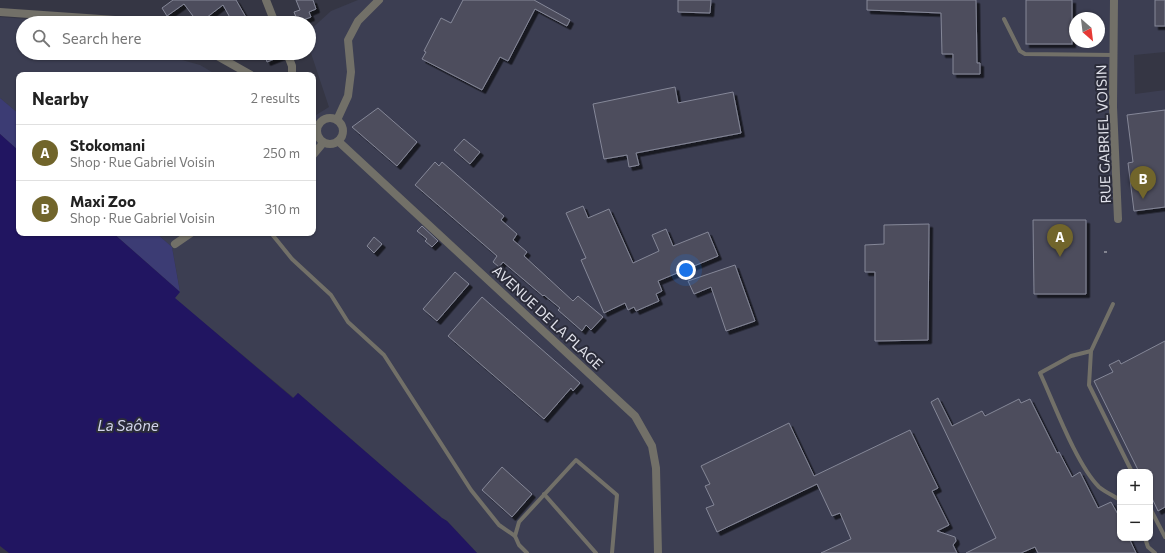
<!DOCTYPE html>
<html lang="en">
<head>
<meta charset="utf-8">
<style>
	:root { --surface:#fff; --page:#f6f6f6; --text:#222; --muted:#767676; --line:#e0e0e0; --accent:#71652b }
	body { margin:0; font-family:Commissioner,sans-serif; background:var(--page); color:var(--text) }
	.controls { position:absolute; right:12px; bottom:12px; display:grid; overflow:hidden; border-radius:8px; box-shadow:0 1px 3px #0004 }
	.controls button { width:36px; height:36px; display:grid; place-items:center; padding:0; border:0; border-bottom:1px solid var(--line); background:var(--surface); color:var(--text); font:20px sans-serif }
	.compass { position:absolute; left:1069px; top:12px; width:36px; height:36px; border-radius:50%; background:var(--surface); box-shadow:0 1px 3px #0004; rotate:152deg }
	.you { position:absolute; left:686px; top:270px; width:14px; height:14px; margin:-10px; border:3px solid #fff; border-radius:50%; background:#1a73e8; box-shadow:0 0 0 6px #1a73e833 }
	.badge { display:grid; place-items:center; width:26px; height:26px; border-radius:50%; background:var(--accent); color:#fff; font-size:13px; font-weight:700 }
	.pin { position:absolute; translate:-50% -33px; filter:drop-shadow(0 1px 2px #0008) }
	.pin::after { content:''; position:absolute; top:21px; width:14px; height:12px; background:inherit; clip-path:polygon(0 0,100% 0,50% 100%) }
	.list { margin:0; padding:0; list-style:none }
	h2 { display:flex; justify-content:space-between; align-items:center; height:52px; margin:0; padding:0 16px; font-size:17px }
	h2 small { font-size:13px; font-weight:400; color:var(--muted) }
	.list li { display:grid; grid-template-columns:26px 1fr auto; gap:12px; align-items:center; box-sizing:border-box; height:56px; padding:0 16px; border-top:1px solid var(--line) }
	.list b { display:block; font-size:15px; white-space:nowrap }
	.list p { margin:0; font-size:13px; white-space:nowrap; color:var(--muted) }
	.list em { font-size:13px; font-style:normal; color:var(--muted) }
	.icon { flex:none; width:22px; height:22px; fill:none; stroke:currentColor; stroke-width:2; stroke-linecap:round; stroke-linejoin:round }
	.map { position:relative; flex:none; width:1165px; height:553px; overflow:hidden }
	.search { position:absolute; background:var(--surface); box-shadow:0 1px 3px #0004; left:16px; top:16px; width:300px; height:44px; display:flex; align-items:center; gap:10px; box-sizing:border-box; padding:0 14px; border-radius:22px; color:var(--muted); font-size:15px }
	.panel { position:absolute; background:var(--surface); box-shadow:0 1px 3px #0004; left:16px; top:72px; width:300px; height:164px; border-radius:8px }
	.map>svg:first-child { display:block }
	.built { fill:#3c3e52; fill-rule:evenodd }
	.green { fill:#3c3c74 }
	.water { fill:#211561 }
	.building { fill:#4d4e5d; stroke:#858798; filter:url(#shadow) }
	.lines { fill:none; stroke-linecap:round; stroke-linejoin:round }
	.path { stroke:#838490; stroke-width:2; stroke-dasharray:3 3; stroke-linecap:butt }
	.service { stroke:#727068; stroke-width:4 }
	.minor { stroke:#727068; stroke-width:8 }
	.labels { text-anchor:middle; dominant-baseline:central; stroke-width:4; stroke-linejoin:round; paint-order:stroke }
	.street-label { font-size:14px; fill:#e0e1ea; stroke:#2b2c3a }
	.water-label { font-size:15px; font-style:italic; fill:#d2d4eb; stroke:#2b2c3a }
</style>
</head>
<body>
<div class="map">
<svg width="1165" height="553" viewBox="0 0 1165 553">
	<defs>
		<filter id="shadow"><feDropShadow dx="3.5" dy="3.5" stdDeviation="0" flood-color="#0009"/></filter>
	</defs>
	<rect width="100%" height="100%" fill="#353644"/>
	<g class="built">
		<path d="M358 0H1165V52L1134 55 1135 94 1165 90V553H477L447 521 442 518 298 393 294 398 174 298 180 291 172 247 156 233H313V117L329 107 310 50 309 31 331 11ZM1075 18H1099V42H1075ZM1120 472H1150V538H1120Z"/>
		<path d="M0 17 80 23H23V53H157L200 65 217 75H19V114L0 98Z"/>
	</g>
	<g class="green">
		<path d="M0 98 19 114V151L0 134Z"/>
		<path d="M113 233H156L172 247 180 292Z"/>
	</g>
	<path class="water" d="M0 134 19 151V233H113L180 292 175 298 293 398 298 393 442 518 447 521 477 553H9L0 546Z"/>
	<g class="building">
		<path d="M173 0H236L247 19 240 23H233L223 5 202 21 200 17 196 20 184 4 167 16 162 8Z"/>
		<path d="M296 0H313L316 9 309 12 311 17 298 22 294 12 300 10Z"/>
		<path d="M463 0H534L570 20 567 26 535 9 508 61 500 57 482 90 422 59 426 52 424 51 441 18 451 23Z"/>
		<path d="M678 0H711L710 13 678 12Z"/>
		<path d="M867 0H976L977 63H980V74H953V54H942L941 13 867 10Z"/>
		<rect x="1026" y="0" width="46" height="44"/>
		<rect x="1155" y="0" width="10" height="26"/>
		<path d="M264 53H282V56L267 62Z"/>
		<path d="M675 87 678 103 733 92 741 133 636 153 639 165 629 167 627 155 604 159 593 104Z"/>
		<path d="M378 108 417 142 397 166 352 127Z"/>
		<path d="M1165 110V207L1134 211 1128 163 1133 162 1127 115Z"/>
		<path d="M464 139 480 152 470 164 454 150Z"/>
		<path d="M435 162 439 166 442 162 504 216 501 220 517 234 513 240 527 252 524 256 573 301 578 296 603 317 591 330 586 325 582 331 558 310 560 308 544 295 543 296 503 262 499 267 493 262 497 256 415 185Z"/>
		<path d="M583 206 588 218 609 209 633 263 659 251 652 235 666 229 673 246 708 232 718 256 658 281 662 291 656 294 659 301 636 311 634 307 628 310 625 303 604 313 581 260 586 258 566 213Z"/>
		<path d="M1033 220H1086V294H1034Z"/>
		<path d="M929 224 928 340 875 341V272H865V245L884 244V225Z"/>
		<path d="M422 226 438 241 432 247 425 241 427 239 417 231Z"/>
		<path d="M374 237 382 244 374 253 367 246Z"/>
		<path d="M735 265 755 321 726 331 711 287 694 294 688 281Z"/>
		<path d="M455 272 469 284 437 321 423 309Z"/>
		<path d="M482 297 580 383 573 391 571 388 544 419 448 336Z"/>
		<path d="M1165 341V507L1158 511 1150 494V472H1139L1094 381 1113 372 1109 365 1119 360 1121 364Z"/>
		<path d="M938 398 952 426 982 411 985 416 1019 399 1021 403 1030 399 1057 453 1059 452 1072 477 1080 472 1098 508 1111 502 1120 518V538H1129L1136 553H1038L1035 547 1021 553H966L996 538 931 402Z"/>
		<path d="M789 423 814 476 910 430 938 488 932 491 949 525 937 531 955 537 956 541 953 545 957 553H821L851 539 840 513 832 516 817 484 717 532 706 508 714 505 705 486 710 484 701 466Z"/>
		<path d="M502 467 532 494 512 517 482 490Z"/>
	</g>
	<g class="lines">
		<path class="path" d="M1104 252H1110"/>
		<g class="service">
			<path d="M1004 19 1020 51 1025 54 1113 55"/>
			<path d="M271 233 292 259 331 295 348 322 384 355 471 490 499 525 515 536"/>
			<path d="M1113 304 1091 351 1089 385 1132 472"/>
			<path d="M1091 351 1071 356 1040 373C1054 403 1076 464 1099 487 1105 492 1114 496 1120 500"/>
			<path d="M544 494 596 553"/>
			<path d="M1150 508 1165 537"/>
			<path d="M1145 538 1148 547 1155 553"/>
			<path d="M527 553 519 545 515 536 519 522 576 460 617 495 612 553"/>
		</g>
		<g class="minor">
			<path d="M266 0 275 23"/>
			<path d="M1114 0 1113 107 1118 219"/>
			<path d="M0 12 115 20 125 23"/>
			<path d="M212 53 251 75"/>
			<path d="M287 53 292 66V75"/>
			<circle cx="330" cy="131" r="13"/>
			<path d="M337 120 348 96 351 72 348 40 358 21 379 0"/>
			<path d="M338 141 635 416 652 446 656 468 658 553"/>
			<path d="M313 155 323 143"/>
			<path d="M175 244 191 233"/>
		</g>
	</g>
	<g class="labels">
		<g class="street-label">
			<text transform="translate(1103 134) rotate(-92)">RUE GABRIEL VOISIN</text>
			<text transform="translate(548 317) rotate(43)">AVENUE DE LA PLAGE</text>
		</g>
		<g class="water-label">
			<text x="128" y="425">La Saône</text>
		</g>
	</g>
</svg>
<div class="controls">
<button>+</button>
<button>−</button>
</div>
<svg class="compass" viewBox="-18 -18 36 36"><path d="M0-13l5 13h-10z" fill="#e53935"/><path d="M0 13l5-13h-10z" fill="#767676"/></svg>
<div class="you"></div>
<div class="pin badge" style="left:1060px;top:257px">A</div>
<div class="pin badge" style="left:1143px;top:199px">B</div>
<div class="search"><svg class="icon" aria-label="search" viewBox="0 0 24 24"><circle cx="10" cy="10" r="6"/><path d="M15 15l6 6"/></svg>Search here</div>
<section class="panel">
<h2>Nearby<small>2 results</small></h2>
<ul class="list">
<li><span class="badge">A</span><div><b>Stokomani</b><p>Shop · Rue Gabriel Voisin</p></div><em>250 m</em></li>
<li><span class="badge">B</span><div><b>Maxi Zoo</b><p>Shop · Rue Gabriel Voisin</p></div><em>310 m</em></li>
</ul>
</section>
</div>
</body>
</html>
